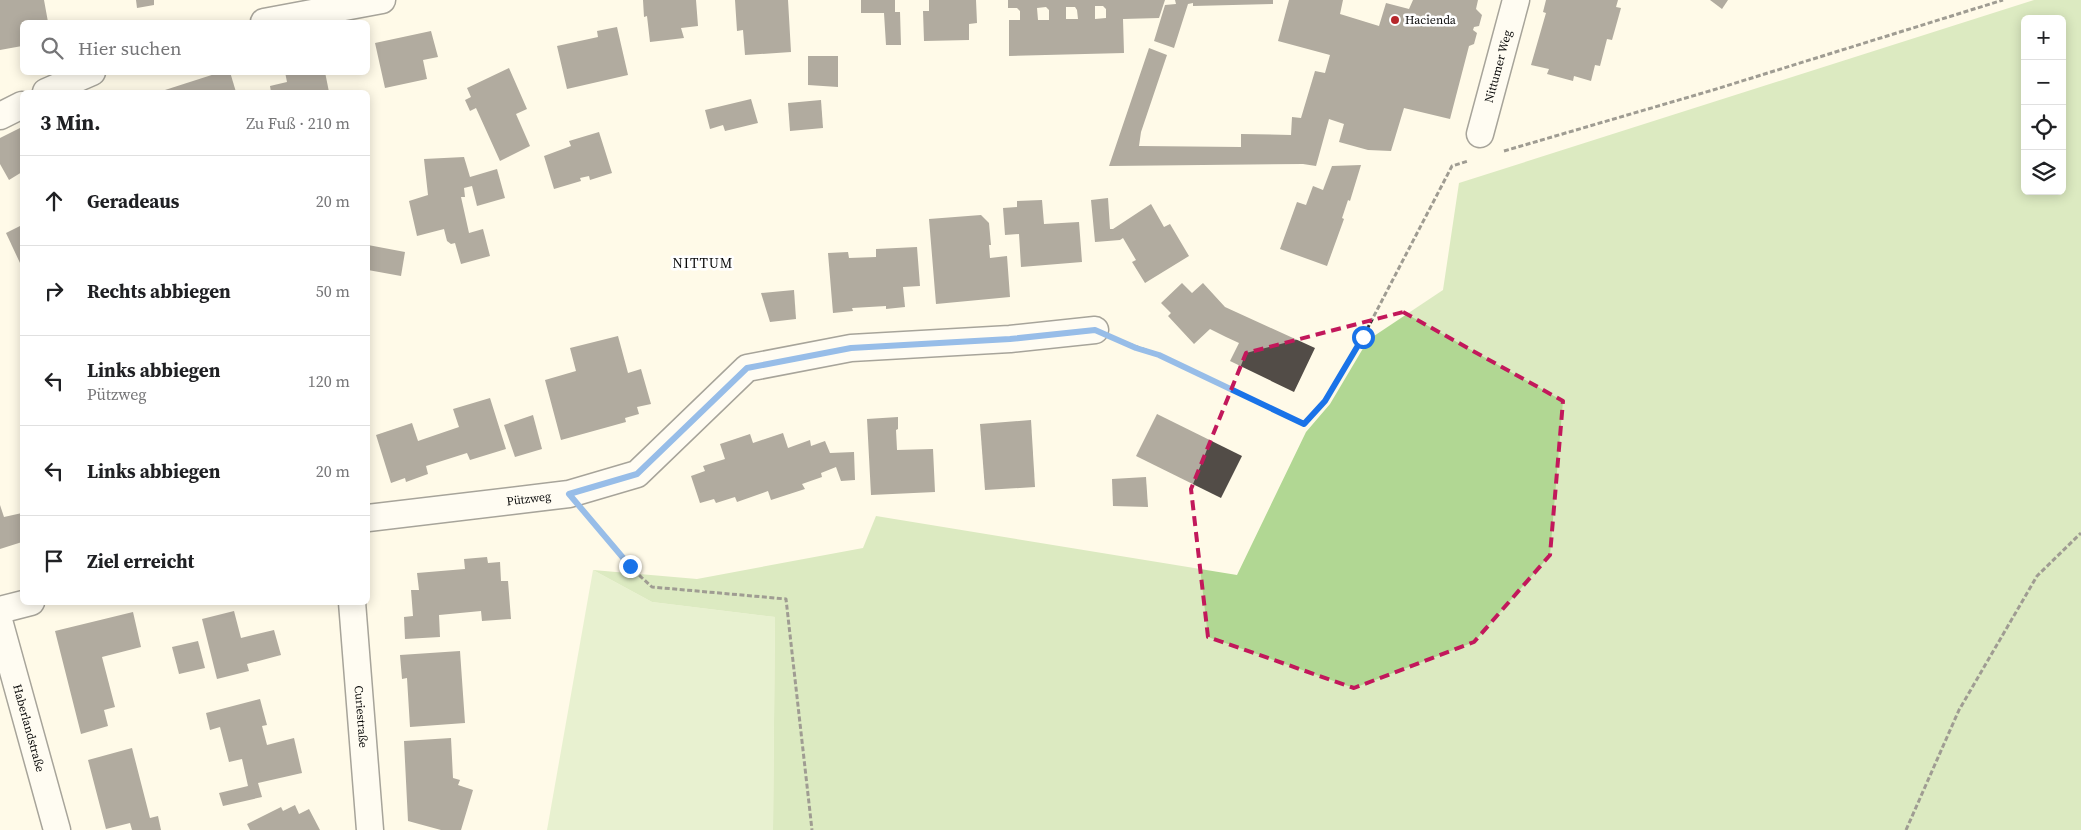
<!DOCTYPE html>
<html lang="de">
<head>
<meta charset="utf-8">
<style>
	:root { --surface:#fff; --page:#f6f6f6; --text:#202124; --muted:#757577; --line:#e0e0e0 }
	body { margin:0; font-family:"Source Serif 4",serif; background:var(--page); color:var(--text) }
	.controls { position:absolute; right:15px; top:15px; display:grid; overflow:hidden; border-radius:8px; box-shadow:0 2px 12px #0003 }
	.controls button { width:45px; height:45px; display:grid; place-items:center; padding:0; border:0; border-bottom:1px solid var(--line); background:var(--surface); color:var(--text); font:25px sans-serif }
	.stop { position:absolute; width:15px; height:15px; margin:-11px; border:4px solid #1a73e8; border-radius:50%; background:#fff }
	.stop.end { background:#1a73e8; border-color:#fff; box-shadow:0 1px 5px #0008 }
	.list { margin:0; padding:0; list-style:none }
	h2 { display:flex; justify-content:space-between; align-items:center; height:65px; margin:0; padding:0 20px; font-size:21px }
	h2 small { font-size:16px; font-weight:400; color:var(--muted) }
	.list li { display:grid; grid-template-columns:32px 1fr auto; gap:15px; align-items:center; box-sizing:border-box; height:90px; padding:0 20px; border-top:1px solid var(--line) }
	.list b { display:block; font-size:19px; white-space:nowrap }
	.list p { margin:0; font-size:16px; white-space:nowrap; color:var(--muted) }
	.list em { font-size:16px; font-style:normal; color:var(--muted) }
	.icon { flex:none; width:28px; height:28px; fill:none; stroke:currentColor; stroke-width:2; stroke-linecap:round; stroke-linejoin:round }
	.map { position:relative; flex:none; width:2081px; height:830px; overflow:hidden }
	.search { position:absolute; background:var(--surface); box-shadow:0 2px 12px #0003; left:20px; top:20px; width:350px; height:55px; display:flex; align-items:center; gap:12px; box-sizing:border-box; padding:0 18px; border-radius:8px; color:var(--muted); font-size:19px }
	.panel { position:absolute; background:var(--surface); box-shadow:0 2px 12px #0003; left:20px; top:90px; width:350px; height:515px; border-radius:8px }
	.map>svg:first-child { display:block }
	.green { fill:#cde7b4 }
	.forest { fill:#b1d793; fill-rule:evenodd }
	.building { fill:#524c47; fill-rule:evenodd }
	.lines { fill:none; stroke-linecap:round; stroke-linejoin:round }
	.street-casing { stroke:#3d3d3d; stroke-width:29 }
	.path { stroke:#2c2c2c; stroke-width:3; stroke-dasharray:5 2.5; stroke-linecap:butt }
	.street { stroke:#fff; stroke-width:26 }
	.route { stroke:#1a73e8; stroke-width:6 }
	.marked { fill:none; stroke:#c2185b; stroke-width:4; stroke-dasharray:10 6; stroke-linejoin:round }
	.poi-dot { fill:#b6272b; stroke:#fff; stroke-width:2 }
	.labels { text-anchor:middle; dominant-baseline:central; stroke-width:5; stroke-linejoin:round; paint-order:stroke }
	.poi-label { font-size:12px; fill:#0a0a0a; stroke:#fff; text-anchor:start }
	.street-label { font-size:12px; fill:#0a0a0a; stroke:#fff }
	.neighbourhood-label { font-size:14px; letter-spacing:1px; fill:#0a0a0a; stroke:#fff }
</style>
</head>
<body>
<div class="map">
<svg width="2081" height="830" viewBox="0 0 2081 830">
	<rect width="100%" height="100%" fill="#fffae8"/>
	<path class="green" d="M593 570 652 602 775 617 773 830H547Z"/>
	<path class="forest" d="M2034 0H2081V830H773L775 617 652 602 593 570 697 579 863 548 876 516 1237 575 1306 432 1330 404 1368 340 1443 290 1459 183ZM2025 19H2062V191H2025Z"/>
	<g class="building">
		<path d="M0 0H44L48 22H22V46L0 50Z"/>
		<path d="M136 0H154V5L137 8Z"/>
		<path d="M643 0H696L698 26 681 28 684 38 650 42 647 16 644 17Z"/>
		<path d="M735 0H788L791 52 745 55 743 30 737 31Z"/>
		<path d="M861 0H895V12H900L901 45H886L884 13H861Z"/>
		<path d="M929 0H976L977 23 969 24V40L924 41 923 11H929Z"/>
		<path d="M1008 0H1165L1159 18 1123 19 1124 53 1009 56V20H1020V11L1017 8H1008ZM1095 6H1103L1106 9V18L1095 19ZM1046 7 1049 10V20H1038L1037 8ZM1066 7H1075L1077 10 1078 19H1066Z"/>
		<path d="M1175 0H1273V4L1193 6V3L1188 4 1174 48 1154 41 1165 5 1176 4Z"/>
		<path d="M1289 0H1343L1340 14 1379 26 1386 3 1409 9 1413 0H1478L1476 9 1482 15 1479 26 1474 27 1473 30 1477 33 1474 44 1469 46 1450 119 1404 108 1391 151 1368 150 1339 142 1344 124 1329 119 1316 166 1303 164 1109 166 1149 48 1167 55 1141 132 1139 146 1241 147V134L1291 135 1292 117 1301 118 1315 71 1325 73 1330 55 1278 41Z"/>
		<path d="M1546 0H1618L1616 7 1621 8 1612 40 1607 39 1600 66 1595 65 1591 81 1574 76 1573 81 1547 74 1549 69 1531 65 1546 13 1543 12Z"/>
		<path d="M1710 0H1728L1722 9Z"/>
		<path d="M617 27 628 75 567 89 557 46 598 37 597 31Z"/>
		<path d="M431 31 438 57 423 60 427 79 385 88 375 43Z"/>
		<path d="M808 56H838V87L808 85Z"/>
		<path d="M509 68 527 109 516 114 530 146 500 161 476 108 470 111 465 100 471 97 467 88Z"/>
		<path d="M221 72H230L236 92H166L165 90Z"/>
		<path d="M285 72H325L329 92H271L270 86 287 82Z"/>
		<path d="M751 99 758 123 725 131 723 125 710 129 705 110Z"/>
		<path d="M821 100 823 128 790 131 788 103Z"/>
		<path d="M22 127V172L9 180 0 164V138Z"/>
		<path d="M599 132 612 173 590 180 589 176 580 178 581 181 554 189 544 156 571 146 569 141Z"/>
		<path d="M464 157 470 177 497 169 505 198 477 206 472 186 464 188 465 197H461L469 233 483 229 490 256 461 264 455 243 451 244 447 241 444 229 417 236 409 201 428 195 424 159Z"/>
		<path d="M1361 165 1350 201 1348 200 1342 218 1344 219 1327 266 1280 249 1297 202 1306 205 1313 186 1323 190 1332 166Z"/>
		<path d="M1108 198 1110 229H1113L1151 204 1164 227 1170 224 1189 256 1145 283 1132 262 1136 260 1123 238 1120 240 1095 242 1091 200Z"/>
		<path d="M1042 200 1044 224 1079 222 1082 262 1021 267 1019 234 1005 235 1003 208 1017 207V201Z"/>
		<path d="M981 215 989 223 991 245H989L990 258 1007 256 1010 297 936 304 929 219Z"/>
		<path d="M22 225V262L20 263 6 233Z"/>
		<path d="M368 245 405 252 401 276 368 270Z"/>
		<path d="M917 247 920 286 903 287 905 307 886 309V306L852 308 853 311 833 313 828 253 848 252 849 258 876 257V249Z"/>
		<path d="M1182 283 1192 293 1203 283 1225 307 1315 348 1294 392 1230 361 1239 343 1226 337 1210 329 1194 344 1168 316 1171 313 1161 303Z"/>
		<path d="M794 290 796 319 770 322 761 293Z"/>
		<path d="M618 336 628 373 641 369 651 404 637 407 639 414 625 418 626 422 561 440 545 380 576 371 570 348Z"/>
		<path d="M490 398 506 449 470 460 467 453 426 466 428 474 406 482 405 478 391 483 376 435 412 423 418 441 459 427 453 409Z"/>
		<path d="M1157 414 1242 456 1221 498 1136 456Z"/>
		<path d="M533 415 542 449 515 457 504 425Z"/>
		<path d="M898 417V429L896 430 897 450 933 449 935 492 871 495 867 419Z"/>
		<path d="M1031 420 1035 487 985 490 980 424Z"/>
		<path d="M783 433 788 448 810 440 811 446 825 441 830 453 854 452 855 480 841 481 836 467 821 473 822 477 802 484 805 489 771 500 768 491 737 502 735 497 716 503 714 499 700 503 691 476 705 471 703 466 725 459 720 444 750 434 753 443Z"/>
		<path d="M1146 477 1148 507 1113 506 1112 479Z"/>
		<path d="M0 505 4 517 22 513V542L0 549Z"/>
		<path d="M487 557 488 563 500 562 501 581H508L511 619 482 621 481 611 439 615 440 637 405 639 404 617 413 616 411 590H419L417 573 465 569 464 559Z"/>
		<path d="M234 611 241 638 274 630 281 655 247 664 249 671 217 679 202 619Z"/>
		<path d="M133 612 141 647 102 657 115 707 104 710 108 726 81 734 55 631Z"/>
		<path d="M198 641 205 668 179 674 172 647Z"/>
		<path d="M460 651 465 723 410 727 407 678 402 679 400 655Z"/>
		<path d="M260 699 267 725 262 726 267 745 294 738 302 773 258 783 262 797 223 806 219 793 248 786 242 759 229 762 220 727 210 730 206 713Z"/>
		<path d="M451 738 453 778 460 780 458 785 473 790 461 830H441L408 821 404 741Z"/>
		<path d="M132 748 150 818 158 816 161 830H132L130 823 106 829 88 760Z"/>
		<path d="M295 805 299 814 309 809 320 830H250L247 824 281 807 283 811Z"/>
	</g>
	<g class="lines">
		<g class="street-casing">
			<g id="street">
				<path d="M264 22 382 0"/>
				<path d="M46 92 92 72"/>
				<path d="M0 116 22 105"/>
				<path id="s1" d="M1480 134 1516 0"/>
				<path id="s2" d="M368 518 569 494 637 474 747 368 851 348 1010 339 1095 330"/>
				<path id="s3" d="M352 602 370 830"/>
				<path d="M0 610 31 602"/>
				<path id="s4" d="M0 624 57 830"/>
			</g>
		</g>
		<g class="path">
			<path d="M1504 151 1713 90 2003 0"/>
			<path d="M1121 341 1159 355 1304 424 1325 401 1363 337 1452 166 1468 161"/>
			<path d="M590 519 629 566 652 587 786 599 812 830"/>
			<path d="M1906 830 1959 710 2037 576 2081 533"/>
		</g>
		<use href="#street" class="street"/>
	</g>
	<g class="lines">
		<path class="route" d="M630 566 569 494 637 474 747 368 851 348 1010 339 1095 330 1136 348 1159 355 1304 424 1325 401 1363 337"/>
	</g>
	<path d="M0 0H2081V830H0ZM1403 312 1563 401 1550 555 1474 642 1354 688 1208 637 1191 489 1246 353Z" fill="#fffae8" fill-opacity=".55" fill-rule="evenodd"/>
	<path class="marked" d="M1403 312 1563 401 1550 555 1474 642 1354 688 1208 637 1191 489 1246 353Z"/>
	<circle class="poi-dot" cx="1395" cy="20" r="5"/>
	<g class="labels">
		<g class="poi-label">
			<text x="1405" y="20">Hacienda</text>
		</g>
		<g class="street-label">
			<text stroke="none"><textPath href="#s1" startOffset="70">Nittumer Weg</textPath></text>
			<text stroke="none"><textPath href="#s2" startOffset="162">Pützweg</textPath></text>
			<text stroke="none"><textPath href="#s3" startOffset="115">Curiestraße</textPath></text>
			<text stroke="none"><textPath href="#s4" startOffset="108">Haberlandstraße</textPath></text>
		</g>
		<g class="neighbourhood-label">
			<text x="703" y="263">NITTUM</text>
		</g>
	</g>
</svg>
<div class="controls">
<button>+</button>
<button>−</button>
<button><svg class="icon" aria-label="locate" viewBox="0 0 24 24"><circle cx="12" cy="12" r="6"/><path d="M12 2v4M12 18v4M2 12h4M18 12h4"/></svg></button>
<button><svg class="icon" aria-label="layers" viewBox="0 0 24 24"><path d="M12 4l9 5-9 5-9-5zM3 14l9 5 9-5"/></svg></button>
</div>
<div class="stop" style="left:1363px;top:337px"></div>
<div class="stop end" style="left:630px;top:566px"></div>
<div class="search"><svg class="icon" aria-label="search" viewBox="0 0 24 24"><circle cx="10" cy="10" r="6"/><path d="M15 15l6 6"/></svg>Hier suchen</div>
<section class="panel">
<h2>3 Min.<small>Zu Fuß · 210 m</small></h2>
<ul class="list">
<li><svg class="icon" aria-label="ahead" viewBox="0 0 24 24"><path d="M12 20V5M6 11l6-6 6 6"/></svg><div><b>Geradeaus</b></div><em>20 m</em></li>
<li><svg class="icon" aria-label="right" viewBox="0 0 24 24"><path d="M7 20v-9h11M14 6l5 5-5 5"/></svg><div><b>Rechts abbiegen</b></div><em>50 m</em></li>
<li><svg class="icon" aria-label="left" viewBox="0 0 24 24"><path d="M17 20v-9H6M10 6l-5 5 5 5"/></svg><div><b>Links abbiegen</b><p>Pützweg</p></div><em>120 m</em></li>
<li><svg class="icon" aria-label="left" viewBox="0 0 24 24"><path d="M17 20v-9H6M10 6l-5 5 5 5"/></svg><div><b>Links abbiegen</b></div><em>20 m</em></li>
<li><svg class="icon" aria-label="arrive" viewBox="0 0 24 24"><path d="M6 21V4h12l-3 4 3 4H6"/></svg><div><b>Ziel erreicht</b></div></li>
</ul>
</section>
</div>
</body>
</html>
